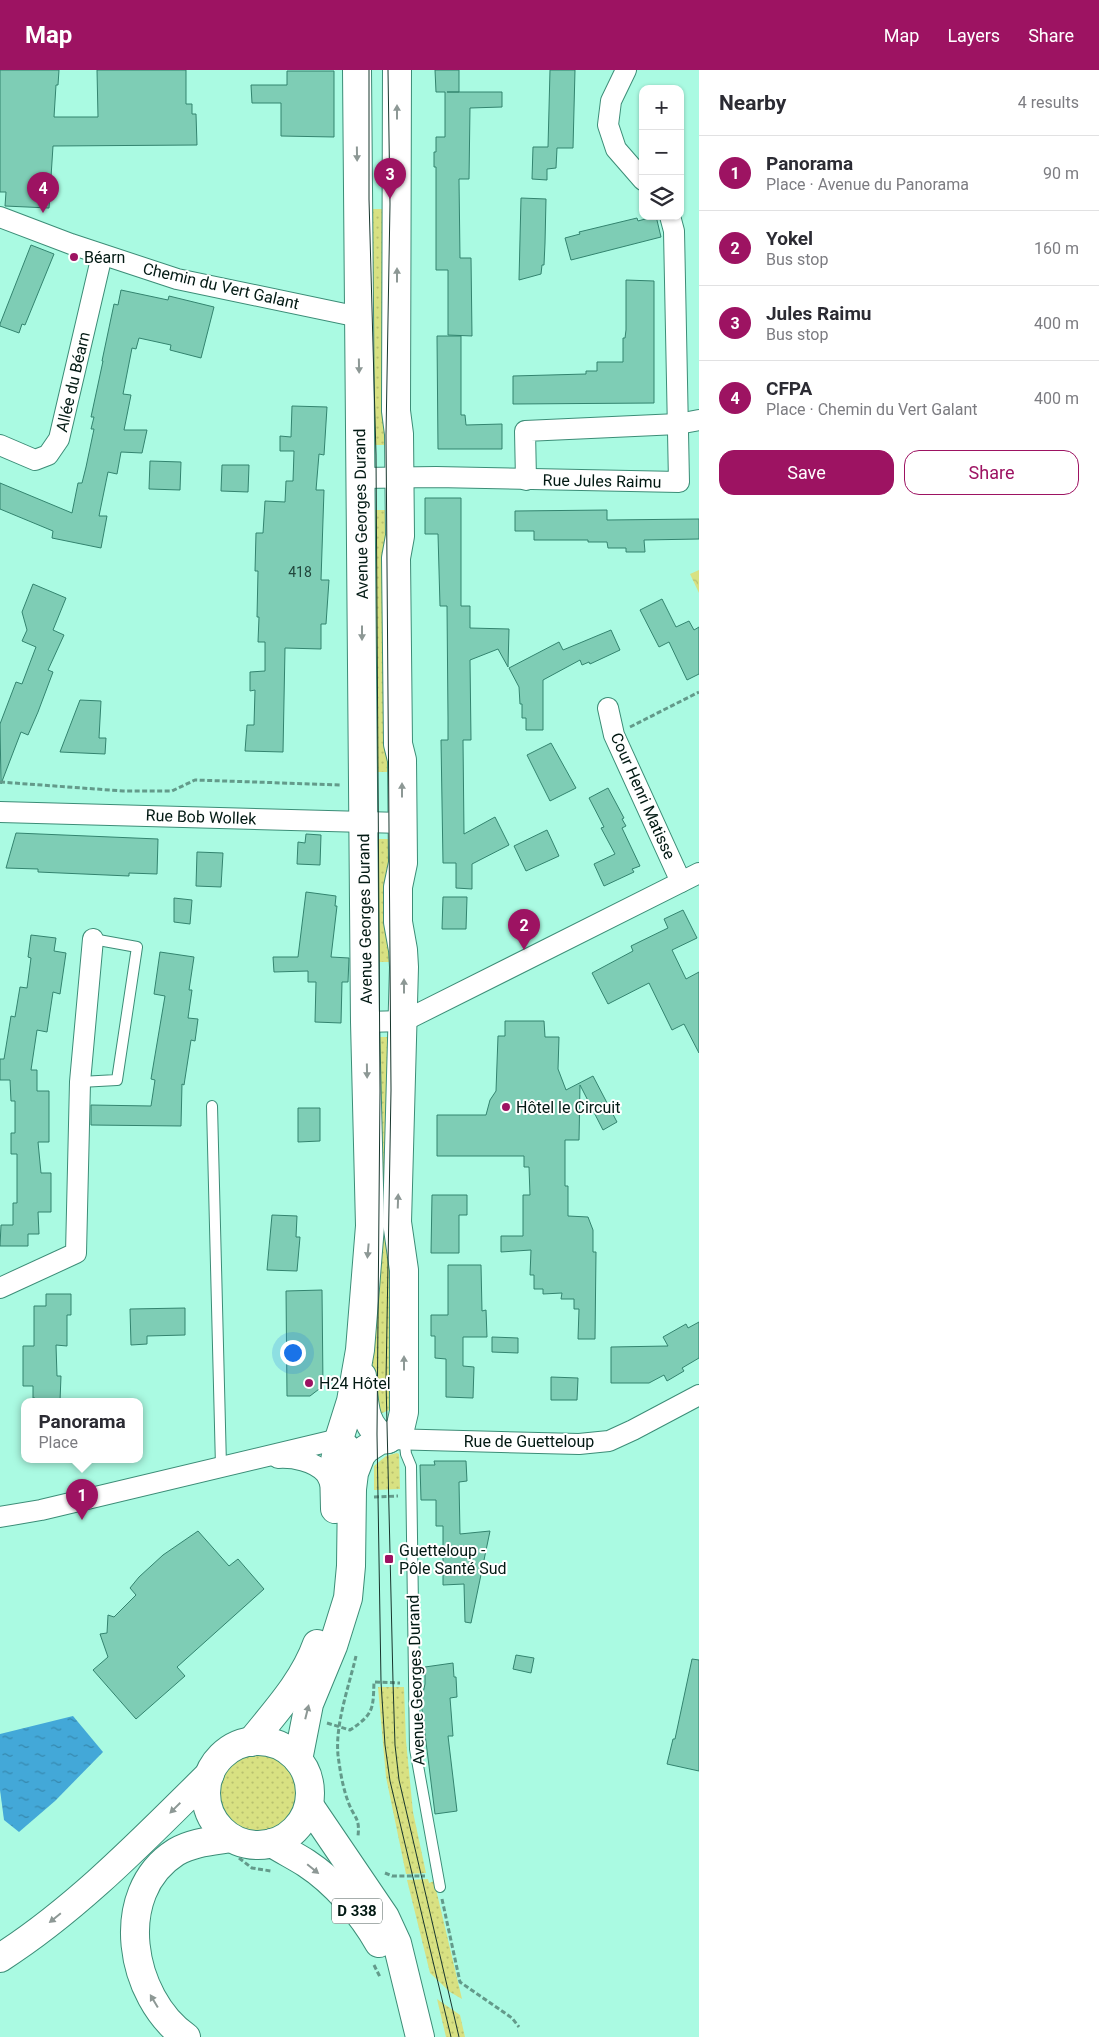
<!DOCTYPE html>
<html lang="en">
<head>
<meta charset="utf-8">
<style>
	:root { --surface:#fff; --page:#f7f7f7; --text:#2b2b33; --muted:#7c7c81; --line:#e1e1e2; --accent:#9d1362 }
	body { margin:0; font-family:Roboto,sans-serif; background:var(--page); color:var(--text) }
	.controls { position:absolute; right:15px; top:15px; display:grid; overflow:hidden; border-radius:10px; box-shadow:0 1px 4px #0004 }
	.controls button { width:45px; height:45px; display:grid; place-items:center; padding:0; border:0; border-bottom:1px solid var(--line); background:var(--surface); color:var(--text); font:25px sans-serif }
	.you { position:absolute; left:292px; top:1282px; width:18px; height:18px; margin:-12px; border:4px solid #fff; border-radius:50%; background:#1a73e8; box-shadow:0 0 0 8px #1a73e833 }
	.badge { display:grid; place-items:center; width:32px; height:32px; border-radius:50%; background:var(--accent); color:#fff; font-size:16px; font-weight:700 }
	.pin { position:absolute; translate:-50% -41px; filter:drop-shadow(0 1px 2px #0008) }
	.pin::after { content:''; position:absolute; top:26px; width:18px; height:15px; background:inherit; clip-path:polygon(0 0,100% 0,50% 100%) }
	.popup { position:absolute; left:21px; top:1328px; width:122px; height:65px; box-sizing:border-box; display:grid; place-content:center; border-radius:10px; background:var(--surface); filter:drop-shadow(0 1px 4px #0005); font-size:16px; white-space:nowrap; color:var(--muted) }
	.popup b { font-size:19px; color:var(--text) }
	.popup::after { content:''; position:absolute; left:50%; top:100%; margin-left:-10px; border:10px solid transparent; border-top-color:var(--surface) }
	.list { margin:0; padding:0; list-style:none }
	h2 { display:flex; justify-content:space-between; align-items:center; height:65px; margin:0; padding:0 20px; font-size:21px }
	h2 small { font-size:16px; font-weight:400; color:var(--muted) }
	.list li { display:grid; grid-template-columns:32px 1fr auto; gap:15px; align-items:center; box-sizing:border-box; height:75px; padding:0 20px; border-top:1px solid var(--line) }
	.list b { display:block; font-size:19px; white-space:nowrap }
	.list p { margin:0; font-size:16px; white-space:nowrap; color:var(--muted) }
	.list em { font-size:16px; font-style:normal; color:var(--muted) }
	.actions { display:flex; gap:10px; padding:15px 20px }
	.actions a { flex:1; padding:11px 0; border:1px solid var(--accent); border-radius:15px; text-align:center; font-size:18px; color:var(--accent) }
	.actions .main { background:var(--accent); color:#fff }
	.icon { flex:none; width:28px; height:28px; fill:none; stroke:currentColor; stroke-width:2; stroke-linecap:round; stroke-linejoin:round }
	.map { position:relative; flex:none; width:699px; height:1967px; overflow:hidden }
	header { display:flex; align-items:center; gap:30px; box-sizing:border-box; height:70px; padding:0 25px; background:var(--accent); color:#fff }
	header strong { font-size:24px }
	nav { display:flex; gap:28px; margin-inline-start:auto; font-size:18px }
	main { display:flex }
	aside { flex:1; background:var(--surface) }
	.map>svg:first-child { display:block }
	.grass { fill:url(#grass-dots) }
	.forest { fill:url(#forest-crowns) }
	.water { fill:url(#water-ripples) }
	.building { fill:#7ecdb5; stroke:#33846f }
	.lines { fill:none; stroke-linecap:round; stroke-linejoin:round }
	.service-casing { stroke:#3c8d77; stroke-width:12 }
	.minor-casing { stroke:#3c8d77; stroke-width:22 }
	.primary-casing { stroke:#3c8d77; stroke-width:30 }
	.trunk-casing { stroke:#3c8d77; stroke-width:30 }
	.path { stroke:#639a8a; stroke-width:3; stroke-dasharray:5 2.5; stroke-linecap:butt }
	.service { stroke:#fff; stroke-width:10 }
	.minor { stroke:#fff; stroke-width:20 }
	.primary { stroke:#fff; stroke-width:28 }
	.trunk { stroke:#fff; stroke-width:28 }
	.tram { stroke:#17362d; stroke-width:1 }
	.oneway { fill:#8d9895 }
	.poi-dot { fill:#9d1362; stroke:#fff; stroke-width:2 }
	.labels { text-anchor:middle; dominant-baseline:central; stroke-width:4; stroke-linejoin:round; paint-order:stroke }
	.number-label { font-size:14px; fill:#21463c }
	.shield { fill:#fff; stroke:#4e5e5a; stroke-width:1 }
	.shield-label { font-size:15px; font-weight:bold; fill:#021913 }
	.poi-label { font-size:16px; fill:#021913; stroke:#fff; text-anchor:start }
	.street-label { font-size:16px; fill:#021913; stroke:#fff }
</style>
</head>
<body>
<header>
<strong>Map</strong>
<nav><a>Map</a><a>Layers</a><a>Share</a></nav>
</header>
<main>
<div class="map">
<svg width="699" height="1967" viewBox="0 0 699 1967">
	<defs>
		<pattern id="grass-dots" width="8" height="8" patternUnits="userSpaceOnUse" patternTransform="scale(1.25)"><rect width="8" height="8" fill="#d8e182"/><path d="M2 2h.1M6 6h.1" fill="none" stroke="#b8c06f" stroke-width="1.8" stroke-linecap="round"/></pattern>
		<pattern id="forest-crowns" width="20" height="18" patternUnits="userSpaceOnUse" patternTransform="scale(1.25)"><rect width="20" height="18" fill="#d8e182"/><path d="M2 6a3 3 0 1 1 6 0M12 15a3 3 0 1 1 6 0" fill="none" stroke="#b8c06f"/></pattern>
		<pattern id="water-ripples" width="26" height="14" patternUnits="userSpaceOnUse" patternTransform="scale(1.25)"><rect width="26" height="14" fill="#43a8d8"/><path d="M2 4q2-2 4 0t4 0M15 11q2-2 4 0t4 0" fill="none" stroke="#3688ae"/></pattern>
	</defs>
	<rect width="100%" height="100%" fill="#aafae2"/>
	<g class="grass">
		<path d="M367 139H393L389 375H373Z"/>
		<path d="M373 440H388L391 702H376Z"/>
		<path d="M376 769H391V892H377Z"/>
		<path d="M377 967H394L391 1335 389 1340 380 1344 372 1325Z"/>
		<path d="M397 1383 399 1384 400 1419 374 1420V1396L386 1386Z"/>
		<path d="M378 1617H404L406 1671 413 1742 426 1803 406 1804 386 1707Z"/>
		<circle cx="259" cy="1722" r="41"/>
		<path d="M428 1809 429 1813 434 1811 462 1929 450 1922 430 1903 407 1810Z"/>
		<path d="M437 1929 460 1945 465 1967H446Z"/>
	</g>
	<path class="forest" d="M699 500V523L690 504Z"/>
	<path class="water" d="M73 1646 103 1682 55 1731 19 1762 4 1750 0 1720V1664Z"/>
	<g class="building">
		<path d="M0 0H59L58 15H56L54 47H98L97 0H186V34H192V44H196L197 75 53 76 49 138 5 136 6 122H0Z"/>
		<path d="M435 0H459V22H447H502V37L470 38 469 109H459L460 188H471L472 266 448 265V200H436V97H434V82H436V67H445V22H436Z"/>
		<path d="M550 0H575L573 78H557L556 98 547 99V110L532 109 533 77H548Z"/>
		<path d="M287 1H334V67L281 66V33H252L251 15H287Z"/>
		<path d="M521 128 546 129 545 173 544 195H542L541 204 519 210Z"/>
		<path d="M656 146 661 167 571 190 565 168 580 164 579 162 637 148 638 151Z"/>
		<path d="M31 175 54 184 25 255 22 254 19 263 0 256V254Z"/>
		<path d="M626 210 654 211V333L513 334V306L586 304V301H597V292H623V268H625L626 260Z"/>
		<path d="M121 220 168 230 169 226 214 237 201 288 170 280 171 275 139 268 136 279 132 278 123 324 131 325 124 360H147L142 383 121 382 117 404 108 402 99 446H107L101 478 52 468 53 461 0 439V413L72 443 78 413H82L86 397 94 359H91L94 347H91L103 291H102L114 234 118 235Z"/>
		<path d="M437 266H461V345H465L466 355 502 354V379H438Z"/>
		<path d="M292 336 327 337 324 385 319 384 316 420H324L321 510H329L326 554H321V579L285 578 283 682 245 681 247 655H254L255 620 250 621V602L265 601V572H258L259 547H257L258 501H255L256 463H263L265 431 285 432 286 411H293L294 381H280V366L291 367Z"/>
		<path d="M150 391 181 392 180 420 149 419Z"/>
		<path d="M222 395H249L248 422 221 421Z"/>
		<path d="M425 428H461V536H470V558L509 559 508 597 498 579 470 590 471 670H463L464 764 495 747 509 775 472 794V819L456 818V793H443L441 670H448V648L447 536H440L438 464H425Z"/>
		<path d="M607 440V450L699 449V469L644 470 645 482H626V478H608L607 472H588V470H534V461H515V441Z"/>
		<path d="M33 514 66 528 53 560 64 565 48 600 53 602 38 642 28 665 21 662 1 714 0 654 16 612 22 614 36 577 22 571 27 560 22 542Z"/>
		<path d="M662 529 676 557 689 551 694 560 699 557V604L687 610 669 572 659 577 640 540Z"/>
		<path d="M611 560 620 580 590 594 589 592 582 595 580 590 543 610V660H526V648H522V634H520L519 617 509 598 559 572 563 580Z"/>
		<path d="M80 630 101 631 99 668H106L105 684 60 682Z"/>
		<path d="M551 673 576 718 550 731 527 685Z"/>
		<path d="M608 718 624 748 622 749 626 756 622 758 640 796 632 799 634 802 604 816 594 794 615 784 601 758 604 757 589 728Z"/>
		<path d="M547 760 559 786 526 801 514 776Z"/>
		<path d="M16 763 158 769 157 804 129 803V806L38 802V799L6 798Z"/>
		<path d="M306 764 321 765 320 795 297 794 298 772 305 773Z"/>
		<path d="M197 782 223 783 221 817 196 816Z"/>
		<path d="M306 822 336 826 335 836H337L331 887 349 888 348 912H342L341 953 315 952 316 912H308V901L274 902 273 887H298Z"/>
		<path d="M443 827H467L466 859H442Z"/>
		<path d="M174 828 192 830 190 854 174 852Z"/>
		<path d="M683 840 697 868 672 880 686 909 699 902V983L684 954 672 960 649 913 608 934 592 903 633 881 631 876 668 858 664 849Z"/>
		<path d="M31 865 56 868 54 881 66 883 60 924 53 922 47 962 37 960 31 1000H37V1021H49V1072H38L41 1103H51V1142H38L39 1164H28V1176H0L1 1155H13V1133H17V1084H11V1063H15V1031H11L10 1010H0V989H4L11 946 15 947 20 917 27 918 31 888 28 887Z"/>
		<path d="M160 882 194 887 189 920H192L188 948 198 949 195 971 191 970 184 1015 182 1014 181 1056 91 1055V1035L151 1036 155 1010 151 1009 165 926 154 924Z"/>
		<path d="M505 951H544L545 967H559L558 999 566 1020 593 1006 617 1052 603 1060 580 1015 579 1070H565V1116H568V1146L588 1147 593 1160V1182H596L595 1269H578L579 1239H574V1229H561L562 1223 543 1224V1219H534V1205H530L531 1180 501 1182V1166H523V1125H530L529 1097H524V1086H437V1045H486L490 1030 496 1021 498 966H505Z"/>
		<path d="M298 1038H320V1071L298 1072Z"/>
		<path d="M432 1125H467V1145H459V1183H431Z"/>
		<path d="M272 1145 297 1146 296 1167H300L297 1201 267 1200Z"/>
		<path d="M448 1195H481L482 1241 486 1240 487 1267H463V1296L474 1297 473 1328 446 1327V1289L435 1288V1266H431V1245H448Z"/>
		<path d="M322 1220 323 1316 310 1326H287L286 1221Z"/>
		<path d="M46 1224H71V1245H67V1276L56 1275 57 1306H61L60 1331H35V1328H33V1316H23V1276H34V1236H46Z"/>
		<path d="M185 1238V1265L147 1266V1274L131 1275 130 1239Z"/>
		<path d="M699 1252V1288L682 1298 684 1301 667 1311 664 1305 649 1313H611V1277L668 1276 663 1267 686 1254 688 1258Z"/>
		<path d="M492 1267 518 1268V1283L492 1282Z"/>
		<path d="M551 1307 578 1308 577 1330H551Z"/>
		<path d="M434 1391H466L467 1411 459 1412 460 1464 490 1461 471 1553 465 1552 464 1514 443 1515V1456H436V1430H421L420 1395H435Z"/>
		<path d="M198 1461 229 1496 238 1489 264 1519 177 1597 185 1606 136 1649 93 1600 108 1587 100 1564 107 1563 108 1545 114 1547 136 1525 130 1518 139 1507 163 1485Z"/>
		<path d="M516 1585 534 1588 531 1603 513 1599Z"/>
		<path d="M692 1589 699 1590V1701L667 1694 673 1669H675Z"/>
		<path d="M453 1593 454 1607H456L457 1627 450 1628 453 1666H448L457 1741 435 1744 421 1632 425 1614V1597Z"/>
	</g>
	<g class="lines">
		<g class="service-casing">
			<g id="service">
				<path d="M80 1012 117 1010 137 877 93 869"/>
				<path d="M212 1036 221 1396"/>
				<path d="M404 1366 406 1384 411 1396 415 1679 440 1817"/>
			</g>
		</g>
		<g class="minor-casing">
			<g id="minor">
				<path d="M626 0 611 31 608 55 616 79 643 110"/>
				<path d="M0 147 71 174 177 209 359 247"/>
				<path d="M0 375 35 390 48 385 59 369 102 185"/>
				<path d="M361 408 436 407 679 412 674 161 670 146"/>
				<path d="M526 410 525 361 678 354 699 350"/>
				<path d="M608 638 614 665 681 812"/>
				<path d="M0 742 402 753"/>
				<path d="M365 952 404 951 699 803"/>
				<path d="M0 1218 76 1183 80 1012 93 869"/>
				<path d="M388 1369 579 1374 609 1371 633 1360 699 1325"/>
				<path d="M278 1388C293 1387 314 1391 325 1403 329 1408 331 1416 333 1422"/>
				<path d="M0 1447 41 1440 339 1369 349 1375"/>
			</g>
		</g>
		<g class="primary-casing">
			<g id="primary">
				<path d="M362 1306C364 1328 362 1360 388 1369"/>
				<path d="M335 1439 334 1396 339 1369 351 1331 360 1280 370 1156 365 952 357 0"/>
				<circle cx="258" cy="1723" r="52"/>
				<path d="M251 1672C275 1642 304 1611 317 1574"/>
				<path d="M298 1690 309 1634 333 1576 348 1528 351 1496 352 1419 354 1403 361 1385 366 1379 380 1370 388 1369 396 1364 401 1355 404 1342V1200L397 1152 404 897 403 880 398 852V817L403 793 402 690 398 674 396 488 400 466 399 364 396 341 397 0"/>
				<path d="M309 1735 385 1847 397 1873 420 1967"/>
				<path d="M272 1773C283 1780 295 1786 306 1793 335 1812 362 1843 379 1873"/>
			</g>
		</g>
		<g class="trunk-casing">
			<g id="trunk">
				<path d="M0 1888C78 1838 144 1769 210 1704"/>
				<path d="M186 1967C130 1928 111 1823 176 1782 193 1772 213 1771 231 1768"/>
			</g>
		</g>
		<g class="path">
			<path d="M630 657 699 622"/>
			<path d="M0 712 123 721H172L195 710 342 715"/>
			<path d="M374 1427 398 1426"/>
			<path d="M356 1586C349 1616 335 1654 338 1685 340 1701 343 1719 349 1734 355 1749 360 1748 358 1766"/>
			<path d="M327 1653 350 1660C374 1644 373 1639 374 1612L400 1613"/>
			<path d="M239 1788 252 1798 271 1801"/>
			<path d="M385 1803 392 1806H425"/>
			<path d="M442 1829 460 1912 512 1948 519 1957"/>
			<path d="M374 1895 380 1907"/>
		</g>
		<use href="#service" class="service"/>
		<use href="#minor" class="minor"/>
		<use href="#primary" class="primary"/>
		<use href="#trunk" class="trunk"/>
		<g class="tram">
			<path d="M369 0V129L376 385 380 1021 377 1364 381 1612 385 1675 390 1711 451 1967"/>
			<path d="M388 0 390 134 386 365 391 1020 386 1311 393 1612 395 1675 399 1710 459 1967"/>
		</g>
	</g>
	<defs><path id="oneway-solid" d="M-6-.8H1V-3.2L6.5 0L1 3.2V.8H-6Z" transform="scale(1.25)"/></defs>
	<g class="oneway">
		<use href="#oneway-solid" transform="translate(397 42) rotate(-90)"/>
		<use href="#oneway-solid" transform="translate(357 84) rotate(89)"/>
		<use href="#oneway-solid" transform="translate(397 205) rotate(-90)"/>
		<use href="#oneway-solid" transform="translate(359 296) rotate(89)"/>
		<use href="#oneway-solid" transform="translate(362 563) rotate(90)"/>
		<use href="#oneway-solid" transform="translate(402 720) rotate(-90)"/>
		<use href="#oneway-solid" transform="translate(404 916) rotate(-90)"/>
		<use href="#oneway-solid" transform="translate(367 1001) rotate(89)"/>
		<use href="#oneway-solid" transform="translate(398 1131) rotate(-88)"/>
		<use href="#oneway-solid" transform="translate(368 1181) rotate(95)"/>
		<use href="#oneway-solid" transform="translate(404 1293) rotate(-90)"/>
		<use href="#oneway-solid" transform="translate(307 1642) rotate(-76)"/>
		<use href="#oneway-solid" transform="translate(175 1738) rotate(135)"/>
		<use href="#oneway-solid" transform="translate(313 1799) rotate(39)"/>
		<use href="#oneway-solid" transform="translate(55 1848) rotate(141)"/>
		<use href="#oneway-solid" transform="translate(154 1931) rotate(-121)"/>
	</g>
	<g class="poi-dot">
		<circle cx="74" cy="187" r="5"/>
		<circle cx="506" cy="1037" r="5"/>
		<circle cx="309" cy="1313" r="5"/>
		<rect x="384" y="1484" width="10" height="10" rx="2.5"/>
	</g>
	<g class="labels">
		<g class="number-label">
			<text x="300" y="502">418</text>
		</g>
		<rect class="shield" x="332" y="1828.5" width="50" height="25" rx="4"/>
		<g class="shield-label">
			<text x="357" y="1841">D 338</text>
		</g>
		<g class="poi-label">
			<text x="84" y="187">Béarn</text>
			<text x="516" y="1037">Hôtel le Circuit</text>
			<text x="319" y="1313">H24 Hôtel</text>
			<text x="399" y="1480">Guetteloup -<tspan x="399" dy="18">Pôle Santé Sud</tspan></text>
		</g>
		<g class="street-label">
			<text transform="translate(221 216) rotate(13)">Chemin du Vert Galant</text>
			<text transform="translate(73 312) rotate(-77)">Allée du Béarn</text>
			<text transform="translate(602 411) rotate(1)">Rue Jules Raimu</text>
			<text transform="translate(361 444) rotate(-91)">Avenue Georges Durand</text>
			<text transform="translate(643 726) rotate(66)">Cour Henri Matisse</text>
			<text transform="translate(201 747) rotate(2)">Rue Bob Wollek</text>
			<text transform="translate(365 849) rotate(-91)">Avenue Georges Durand</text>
			<text x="529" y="1371">Rue de Guetteloup</text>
			<text transform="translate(416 1610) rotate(-92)">Avenue Georges Durand</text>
		</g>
	</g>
</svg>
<div class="controls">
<button>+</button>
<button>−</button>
<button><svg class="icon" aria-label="layers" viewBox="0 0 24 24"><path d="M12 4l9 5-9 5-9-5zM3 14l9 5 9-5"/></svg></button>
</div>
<div class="you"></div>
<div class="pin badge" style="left:82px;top:1450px">1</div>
<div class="popup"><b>Panorama</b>Place</div>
<div class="pin badge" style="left:524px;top:880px">2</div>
<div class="pin badge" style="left:390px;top:129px">3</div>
<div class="pin badge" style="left:43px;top:143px">4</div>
</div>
<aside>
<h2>Nearby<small>4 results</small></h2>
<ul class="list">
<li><span class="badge">1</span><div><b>Panorama</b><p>Place · Avenue du Panorama</p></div><em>90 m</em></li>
<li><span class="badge">2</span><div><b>Yokel</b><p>Bus stop</p></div><em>160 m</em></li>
<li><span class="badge">3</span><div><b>Jules Raimu</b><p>Bus stop</p></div><em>400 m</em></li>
<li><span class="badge">4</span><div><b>CFPA</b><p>Place · Chemin du Vert Galant</p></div><em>400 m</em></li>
</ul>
<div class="actions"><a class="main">Save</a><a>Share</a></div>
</aside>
</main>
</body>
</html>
